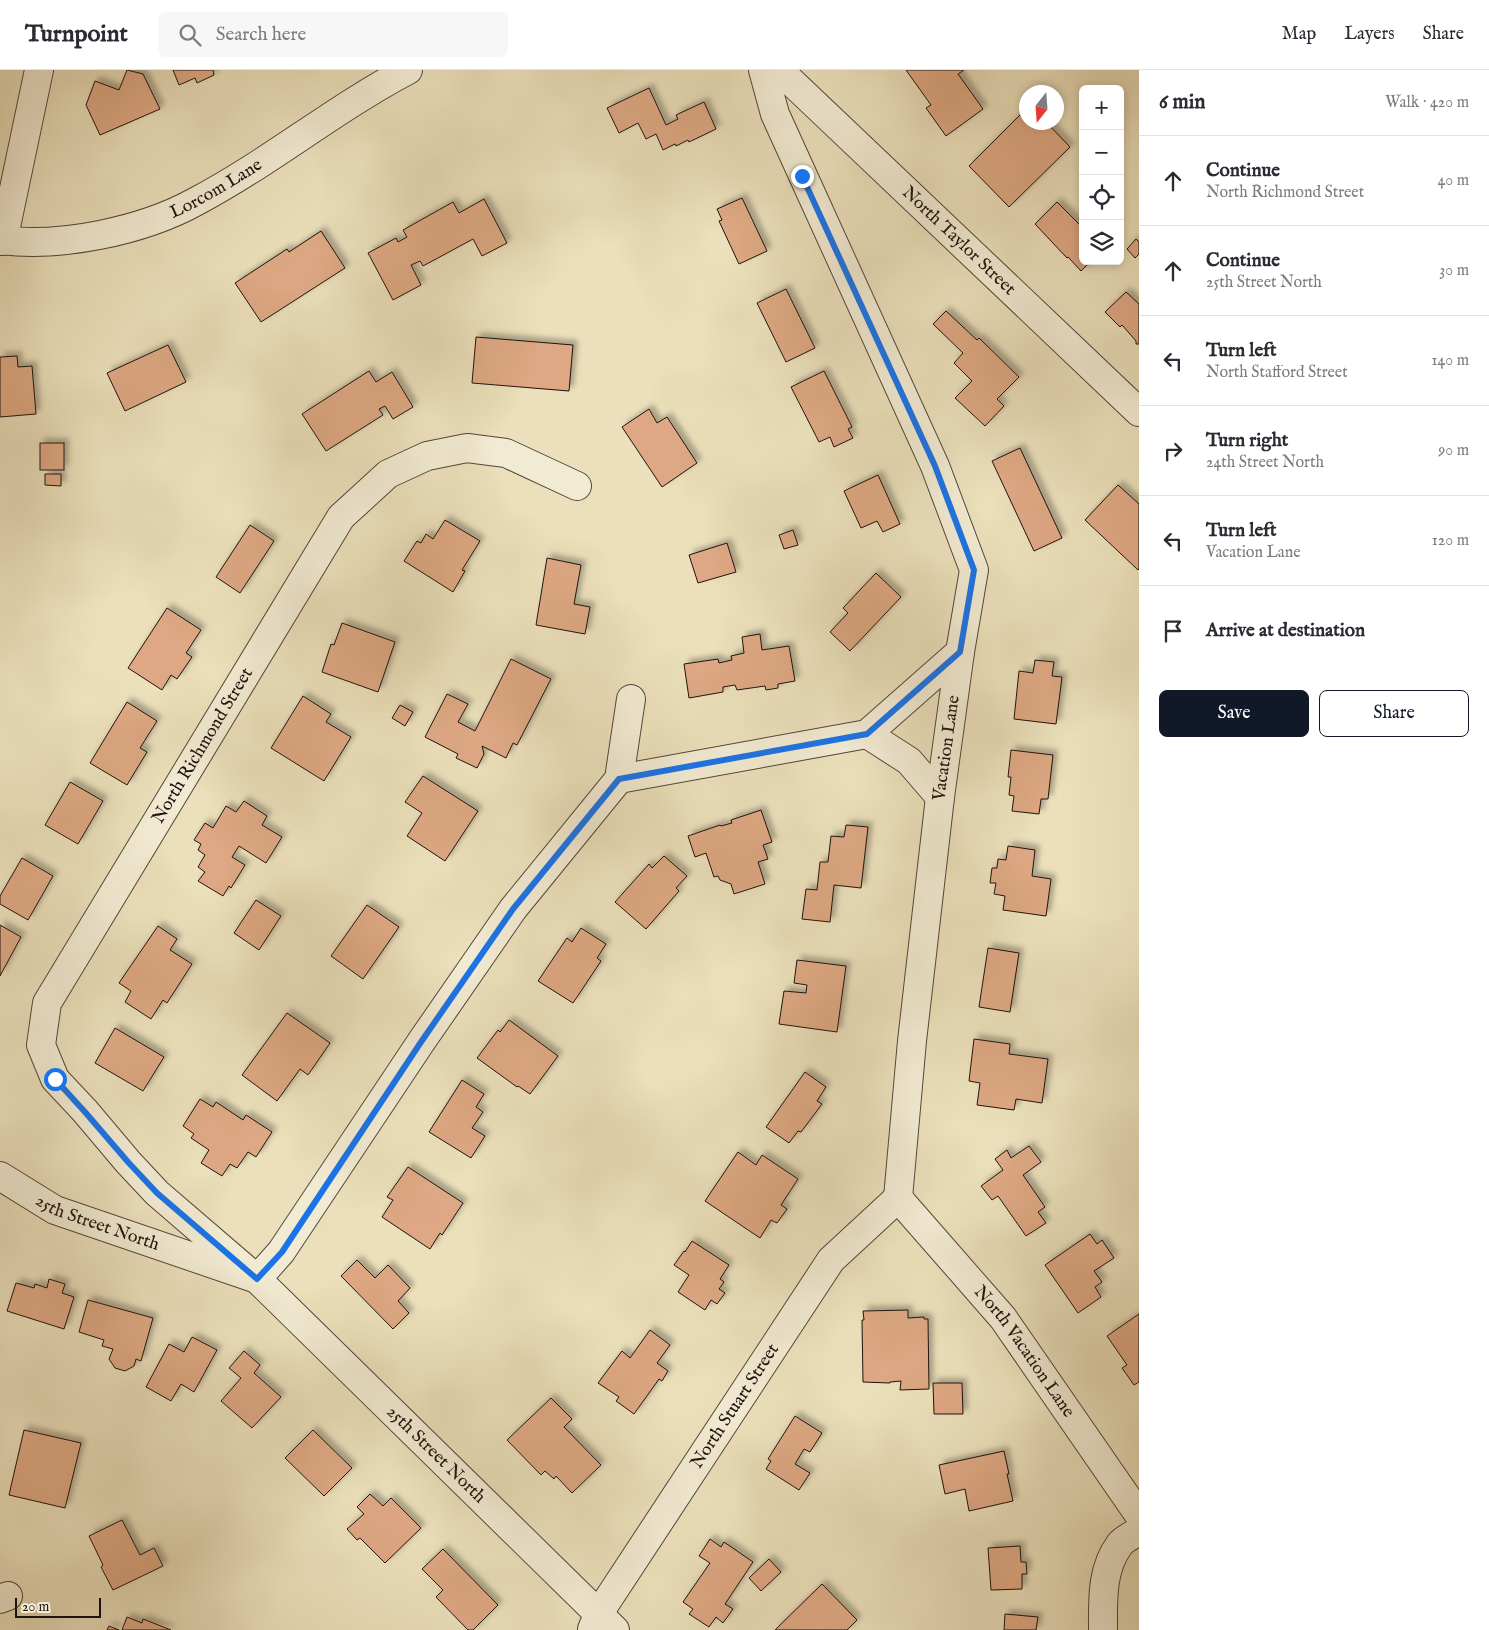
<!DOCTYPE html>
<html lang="en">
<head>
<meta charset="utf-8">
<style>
	:root { --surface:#fff; --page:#f7f7f7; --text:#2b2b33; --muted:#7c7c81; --line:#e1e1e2; --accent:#111827 }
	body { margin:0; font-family:"IM FELL English",serif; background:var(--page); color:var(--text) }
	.controls { position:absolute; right:15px; top:15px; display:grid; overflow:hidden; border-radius:8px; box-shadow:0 2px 8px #0003 }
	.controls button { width:45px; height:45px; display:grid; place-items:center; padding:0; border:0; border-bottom:1px solid var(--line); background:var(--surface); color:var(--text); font:25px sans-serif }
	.compass { position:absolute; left:1019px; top:15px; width:45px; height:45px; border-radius:50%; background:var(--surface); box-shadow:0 2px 8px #0003; rotate:197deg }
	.scale { position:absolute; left:15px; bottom:12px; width:86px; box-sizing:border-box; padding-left:5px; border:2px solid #20120e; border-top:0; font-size:14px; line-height:18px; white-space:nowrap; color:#20120e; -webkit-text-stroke:4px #f2ebd3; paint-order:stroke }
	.stop { position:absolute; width:15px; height:15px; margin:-11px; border:4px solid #1a73e8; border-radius:50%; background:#fff }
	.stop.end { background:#1a73e8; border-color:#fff; box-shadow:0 1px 5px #0008 }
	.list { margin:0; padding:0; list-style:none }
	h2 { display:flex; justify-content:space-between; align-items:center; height:65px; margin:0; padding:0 20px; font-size:21px }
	h2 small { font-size:16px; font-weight:400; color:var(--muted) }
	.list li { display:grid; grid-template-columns:32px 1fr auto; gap:15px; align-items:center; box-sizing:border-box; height:90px; padding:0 20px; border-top:1px solid var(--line) }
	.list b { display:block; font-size:19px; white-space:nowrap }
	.list p { margin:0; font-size:16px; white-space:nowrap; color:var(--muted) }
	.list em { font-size:16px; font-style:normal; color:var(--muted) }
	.actions { display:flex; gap:10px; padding:15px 20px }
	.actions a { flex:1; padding:11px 0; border:1px solid var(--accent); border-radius:8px; text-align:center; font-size:18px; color:var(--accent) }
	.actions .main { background:var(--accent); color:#fff }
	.icon { flex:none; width:28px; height:28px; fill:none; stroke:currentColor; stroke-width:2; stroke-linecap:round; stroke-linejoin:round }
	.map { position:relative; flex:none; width:1139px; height:1560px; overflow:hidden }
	header { display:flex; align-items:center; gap:30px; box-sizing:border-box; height:70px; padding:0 25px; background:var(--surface); border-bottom:1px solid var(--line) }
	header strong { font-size:24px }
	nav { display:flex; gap:28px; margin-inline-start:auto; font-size:18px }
	.search { width:350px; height:45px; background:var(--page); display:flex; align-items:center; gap:12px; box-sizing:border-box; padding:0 18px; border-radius:8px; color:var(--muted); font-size:19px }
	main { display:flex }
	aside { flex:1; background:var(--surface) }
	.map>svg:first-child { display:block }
	.building { fill:#dda883; stroke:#20120e; filter:url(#shadow) }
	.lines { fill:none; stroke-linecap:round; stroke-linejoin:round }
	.minor-casing { stroke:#534639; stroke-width:30 }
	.tertiary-casing { stroke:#534639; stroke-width:30 }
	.minor { stroke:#f2ebd3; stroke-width:28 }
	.tertiary { stroke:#f2ebd3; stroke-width:28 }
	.route { stroke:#1a73e8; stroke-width:6 }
	.labels { text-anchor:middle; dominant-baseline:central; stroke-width:4; stroke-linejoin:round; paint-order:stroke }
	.street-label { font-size:18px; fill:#20120e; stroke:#f2ebd3 }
</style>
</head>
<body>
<header>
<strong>Turnpoint</strong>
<div class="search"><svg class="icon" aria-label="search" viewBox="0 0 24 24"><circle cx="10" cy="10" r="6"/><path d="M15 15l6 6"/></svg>Search here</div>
<nav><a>Map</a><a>Layers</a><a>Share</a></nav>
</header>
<main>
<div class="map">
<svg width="1139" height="1560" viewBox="0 0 1139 1560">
	<defs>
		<filter id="shadow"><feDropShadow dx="4.5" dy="-4.5" stdDeviation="2.5" flood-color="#0004"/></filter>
	</defs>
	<rect width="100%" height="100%" fill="#ebe0bb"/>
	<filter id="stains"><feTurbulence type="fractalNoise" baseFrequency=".004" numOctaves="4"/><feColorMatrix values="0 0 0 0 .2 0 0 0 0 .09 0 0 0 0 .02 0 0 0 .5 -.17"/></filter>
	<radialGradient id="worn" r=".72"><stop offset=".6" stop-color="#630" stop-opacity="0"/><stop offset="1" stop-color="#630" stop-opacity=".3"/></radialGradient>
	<g class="building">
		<path d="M127 0 143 4 160 39 100 65 86 35 95 11 119 20Z"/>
		<path d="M173 0H213L214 5 197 13 195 8 179 15Z"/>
		<path d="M906 0H964L958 4 983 39 946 66 926 38 931 35Z"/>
		<path d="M649 18 666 55 678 49 676 45 704 32 716 59 689 72 688 70 676 76 675 74 663 80 656 64 646 69 638 53 619 63 607 38Z"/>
		<path d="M1026 39V52H1046L1070 77 1009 137 969 96Z"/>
		<path d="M742 128 767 181 739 194 719 151 722 150 717 139Z"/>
		<path d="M484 129 507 173 482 186 473 169 423 196 420 191 411 195 421 215 393 230 368 183 396 168 398 172 407 167 403 160 453 132 459 143Z"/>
		<path d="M1057 132 1083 158V191H1091L1081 201 1068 187 1067 188 1035 154Z"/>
		<path d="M321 161 345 198 261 252 235 213 287 179 289 182Z"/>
		<path d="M1136 169 1139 172V184L1135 188 1127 179Z"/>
		<path d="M786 219 815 278 786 292 757 233Z"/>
		<path d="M1126 222 1139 234V274H1136V271L1122 255 1120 257 1105 242Z"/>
		<path d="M946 241 977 270 979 268 1019 307 997 329 1004 336 985 356 955 328 972 311 954 293 963 283 933 254Z"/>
		<path d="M476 267 573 275 569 321 472 313Z"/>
		<path d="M168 275 186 312 125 341 107 303Z"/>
		<path d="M17 286 18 297 32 296 36 344 0 347V287Z"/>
		<path d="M369 301 376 312 392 302 413 337 393 349 385 336 379 339 383 345 326 381 302 344Z"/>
		<path d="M824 301 852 357 848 359 853 368 834 377 830 367 819 372 791 317Z"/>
		<path d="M649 339 657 353 667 347 697 393 662 417 622 357Z"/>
		<rect x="40" y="373" width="24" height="27"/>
		<path d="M1020 378 1062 468 1034 481 992 391Z"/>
		<path d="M45 404H61V416L45 415Z"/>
		<path d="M878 405 900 454 883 462 877 451 861 458 844 421Z"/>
		<path d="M1118 415 1139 434V498L1138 500 1085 450Z"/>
		<path d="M445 450 480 471 462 500 465 501 453 522 404 491 417 471 421 473 426 464 433 469Z"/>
		<path d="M250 455 274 471 240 523 216 507Z"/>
		<path d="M793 460 798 475 784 479 779 465Z"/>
		<path d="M727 473 736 502 698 513 689 485Z"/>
		<path d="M547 488 581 495 574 534 590 537 585 564 536 555Z"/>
		<path d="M876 503 901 527 850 581 830 562 848 543 843 538Z"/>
		<path d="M167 538 201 560 186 583 192 587 177 609 171 605 162 620 128 598Z"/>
		<path d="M342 553 395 572 378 622 322 602 331 574 334 575Z"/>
		<path d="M760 564 762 580 789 576 795 611 778 614V618L766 620 765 616 737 620 735 615 723 617V622L689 628 684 594 718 589 719 593 732 590 731 586 744 583 742 567Z"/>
		<path d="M511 589 551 609 517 675 513 673 506 688 482 676 484 684 477 698 456 688 458 684 425 667 447 624 468 634 458 652 475 661Z"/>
		<path d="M1035 590 1054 592 1052 606 1062 607 1056 654 1014 649 1019 601 1033 603Z"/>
		<path d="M303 626 331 644 326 652 351 667 324 711 271 678Z"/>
		<path d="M127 632 157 651 140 678 147 682 127 715 90 693Z"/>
		<path d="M400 635 413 642 405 656 392 648Z"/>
		<path d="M1011 680 1053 685 1048 729H1041L1039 744 1012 741 1014 726 1009 725 1011 707H1008Z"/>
		<path d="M423 706 478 741 445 791 407 766 422 743 405 732Z"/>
		<path d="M70 712 103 731 78 774 45 755Z"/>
		<path d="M244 731 267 746 262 755 282 767 266 793 239 776 232 787 245 795 231 818 229 816 223 826 198 811 205 802 198 797 205 785 198 780 201 774 194 770 205 753 213 758 226 736 236 742Z"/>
		<path d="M761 740 772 772 763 775 768 789 758 792 765 814 734 824 731 814 720 810 718 806 714 807 706 783 695 787 688 766 720 755 721 756 732 753 731 750Z"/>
		<path d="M846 755 868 757 861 818 834 815 830 852 802 849 806 819 817 820 820 792H828L831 766 844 767Z"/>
		<path d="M1008 776 1035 780 1032 806 1051 809 1046 846 1003 840 1005 826 994 824 996 813H990L992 798H997L998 789 1006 790Z"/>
		<path d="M664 786 687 806 676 818 679 821 646 859 615 832 649 794 652 798Z"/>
		<path d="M22 788 53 806 28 850 0 834V826Z"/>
		<path d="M256 830 281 846 259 880 234 863Z"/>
		<path d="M367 835 399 857 363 909 331 886Z"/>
		<path d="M0 855 21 867 0 906Z"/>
		<path d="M158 856 177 869 170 880 192 894 167 933 163 930 151 949 125 932 131 921 119 913Z"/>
		<path d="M581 858 606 874 597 888 601 891 573 933 538 911 567 868 572 872Z"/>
		<path d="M988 878 1019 883 1010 942 979 937Z"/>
		<path d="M797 890 846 896 837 962 779 954 784 921 806 923 807 915 794 913Z"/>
		<path d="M287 943 330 973 308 1005 300 999 277 1031 242 1005Z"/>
		<path d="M509 950 558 986 530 1024 518 1016 517 1017 477 988 498 960 500 962Z"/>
		<path d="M115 958 164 987 143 1021 95 993Z"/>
		<path d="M974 969 1010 974 1009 984 1048 989 1042 1033 1016 1029 1014 1040 977 1035 980 1013 969 1011Z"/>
		<path d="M805 1002 826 1017 817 1031 822 1034 801 1062 798 1061 789 1073 766 1057Z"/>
		<path d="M462 1010 484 1024 476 1037 483 1042 472 1058 485 1066 471 1088 429 1062Z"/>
		<path d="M200 1029 213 1037 216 1032 243 1050 246 1045 272 1062 256 1087 248 1082 237 1098 230 1094 222 1106 201 1093 209 1080 191 1068 194 1064 183 1056Z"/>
		<path d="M1029 1076 1041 1092 1023 1105 1045 1137 1038 1142 1046 1153 1026 1166 998 1126 992 1130 981 1116 1003 1100 995 1089 1007 1080 1011 1088Z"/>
		<path d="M738 1082 756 1095 762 1085 798 1109 781 1135 787 1139 777 1153 771 1150 760 1168 705 1131Z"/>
		<path d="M408 1097 463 1133 442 1165 440 1163 430 1179 382 1147 393 1130 387 1127Z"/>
		<path d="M1090 1164 1097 1174 1102 1170 1114 1188 1094 1201 1102 1212 1095 1217 1101 1227 1078 1243 1045 1195Z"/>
		<path d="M692 1171 729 1195 720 1209 724 1212 719 1219 725 1223 717 1234 711 1230 705 1240 678 1222 689 1205 674 1195 684 1181 685 1182Z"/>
		<path d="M357 1190 375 1208 388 1195 410 1218 398 1231 409 1243 393 1259 341 1206Z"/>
		<path d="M49 1209 65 1214 62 1223 74 1227 64 1259 7 1241 16 1213 34 1218 35 1214 47 1218Z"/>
		<path d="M88 1230 153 1248 141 1291 136 1289 134 1296 125 1301 115 1298 109 1289 113 1279 102 1276 104 1270 79 1262Z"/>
		<path d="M908 1240V1248L924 1247V1249H928L929 1319 900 1320 901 1311 890 1312V1313L863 1312 862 1250H864L863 1241Z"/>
		<path d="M1139 1244V1312L1134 1315 1122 1298 1127 1295 1107 1266Z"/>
		<path d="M650 1260 670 1275 657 1293 668 1301 662 1311 659 1309 634 1344 616 1331 619 1327 598 1313 622 1281 630 1288Z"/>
		<path d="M192 1267 217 1280 194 1322 181 1314 171 1331 146 1317 169 1274 184 1282Z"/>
		<path d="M244 1281 260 1295 254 1303 281 1327 252 1358 221 1331 241 1308 229 1298Z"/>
		<path d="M933 1313H962L963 1344H934Z"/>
		<path d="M551 1328 572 1349 564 1357 601 1395 572 1423 556 1406 554 1409 545 1401 541 1405 507 1370Z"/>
		<path d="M795 1346 822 1363 810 1382 804 1379 795 1394 810 1403 799 1420 766 1399 771 1391 768 1389Z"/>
		<path d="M24 1360 81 1373 65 1438 9 1425Z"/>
		<path d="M313 1360 352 1398 324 1426 285 1388Z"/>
		<path d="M1004 1381 1009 1404H1007L1013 1431 969 1441 965 1419 945 1424 939 1395Z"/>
		<path d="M370 1424 383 1436 391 1428 421 1458 385 1493 360 1468 357 1470 347 1459 364 1444 357 1437Z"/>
		<path d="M122 1450 140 1485 154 1478 163 1496 113 1520 101 1497 103 1495 89 1466Z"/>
		<path d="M710 1469 721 1477 724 1472 753 1492 725 1534 733 1539 723 1553 716 1547 709 1557 689 1544 693 1539 683 1532 710 1493 699 1486Z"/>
		<path d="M1020 1476 1021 1492H1026L1027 1504H1022V1519L991 1520 988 1478Z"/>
		<path d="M443 1479 498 1535 473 1560H468L436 1527 443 1520 422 1499Z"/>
		<path d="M769 1489 781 1502 761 1521 749 1508Z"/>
		<path d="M822 1514 857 1550 847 1560H775Z"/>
		<path d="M1005 1544 1038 1547 1036 1560H1004Z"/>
		<path d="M127 1547 142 1553 143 1549 171 1560H122Z"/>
		<path d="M109 1556 119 1560H107Z"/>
	</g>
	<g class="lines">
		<g class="minor-casing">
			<g id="minor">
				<path d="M763 0 775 44 935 396 974 500 960 582 940 727 912 971 898 1128"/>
				<path id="s1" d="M779 0 1139 342"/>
				<path d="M3 171 39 0"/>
				<path id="s2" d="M577 416 506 383 467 378 427 386 388 404 341 447 47 933 41 975 55 1009 85 1041 128 1092 157 1123 257 1209 615 1560"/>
				<path d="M867 664 909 691 940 727"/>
				<path d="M619 709 867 664 960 582"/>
				<path id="s3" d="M0 1106 55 1140 257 1209 281 1182 421 972 513 839 619 709 631 629"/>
				<path id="s4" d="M898 1128 1003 1248 1139 1445"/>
				<path d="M0 1529 8 1526"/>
				<path id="s5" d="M592 1559 599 1543 831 1190 898 1128"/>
				<path d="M1103 1560C1103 1531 1101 1499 1120 1474 1124 1469 1133 1465 1139 1461"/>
			</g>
		</g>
		<g class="tertiary-casing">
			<g id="tertiary">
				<path id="s6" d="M0 170C60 178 142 161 195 132 269 93 334 39 408 0"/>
			</g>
		</g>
		<use href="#minor" class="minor"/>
		<use href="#tertiary" class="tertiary"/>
	</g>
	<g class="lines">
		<path class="route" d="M55 1009 85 1042 128 1092 157 1123 257 1209 282 1182 421 972 513 839 619 709 867 664 960 582 974 500 935 396 802 106"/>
	</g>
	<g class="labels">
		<g class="street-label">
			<text stroke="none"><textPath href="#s6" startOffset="226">Lorcom Lane</textPath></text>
			<text stroke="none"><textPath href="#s1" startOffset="248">North Taylor Street</textPath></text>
			<text transform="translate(203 676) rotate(-59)">North Richmond Street</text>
			<text transform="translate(947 678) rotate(-82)">Vacation Lane</text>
			<text stroke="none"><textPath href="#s3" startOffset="109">25th Street North</textPath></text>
			<text stroke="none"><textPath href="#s4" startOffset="199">North Vacation Lane</textPath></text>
			<text stroke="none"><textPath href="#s5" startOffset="265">North Stuart Street</textPath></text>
			<text stroke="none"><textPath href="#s2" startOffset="1448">25th Street North</textPath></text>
		</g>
	</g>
	<rect width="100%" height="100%" filter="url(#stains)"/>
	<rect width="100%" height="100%" fill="url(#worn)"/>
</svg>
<div class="controls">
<button>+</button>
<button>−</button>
<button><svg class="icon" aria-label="locate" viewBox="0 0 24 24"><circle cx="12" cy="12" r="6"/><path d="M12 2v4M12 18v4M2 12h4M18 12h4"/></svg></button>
<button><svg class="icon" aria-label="layers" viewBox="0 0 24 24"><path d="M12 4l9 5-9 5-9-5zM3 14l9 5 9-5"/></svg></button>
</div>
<svg class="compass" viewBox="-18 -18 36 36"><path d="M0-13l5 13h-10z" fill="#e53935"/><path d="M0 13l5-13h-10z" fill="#7c7c81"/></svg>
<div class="scale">20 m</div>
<div class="stop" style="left:55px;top:1009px"></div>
<div class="stop end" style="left:802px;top:106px"></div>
</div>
<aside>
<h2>6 min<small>Walk · 420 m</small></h2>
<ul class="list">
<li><svg class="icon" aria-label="ahead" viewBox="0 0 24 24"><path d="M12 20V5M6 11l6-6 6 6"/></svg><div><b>Continue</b><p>North Richmond Street</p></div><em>40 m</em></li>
<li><svg class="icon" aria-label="ahead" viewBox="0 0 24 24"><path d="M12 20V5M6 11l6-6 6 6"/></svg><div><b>Continue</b><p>25th Street North</p></div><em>30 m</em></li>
<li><svg class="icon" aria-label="left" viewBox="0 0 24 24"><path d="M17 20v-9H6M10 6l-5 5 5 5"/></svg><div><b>Turn left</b><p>North Stafford Street</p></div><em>140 m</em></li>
<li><svg class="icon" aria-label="right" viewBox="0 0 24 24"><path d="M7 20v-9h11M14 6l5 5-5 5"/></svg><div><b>Turn right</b><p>24th Street North</p></div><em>90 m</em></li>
<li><svg class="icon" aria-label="left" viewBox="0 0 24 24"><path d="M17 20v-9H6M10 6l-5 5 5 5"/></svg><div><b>Turn left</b><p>Vacation Lane</p></div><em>120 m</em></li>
<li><svg class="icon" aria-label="arrive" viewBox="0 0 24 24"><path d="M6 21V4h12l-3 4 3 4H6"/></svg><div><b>Arrive at destination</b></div></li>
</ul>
<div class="actions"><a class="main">Save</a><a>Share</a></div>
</aside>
</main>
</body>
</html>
